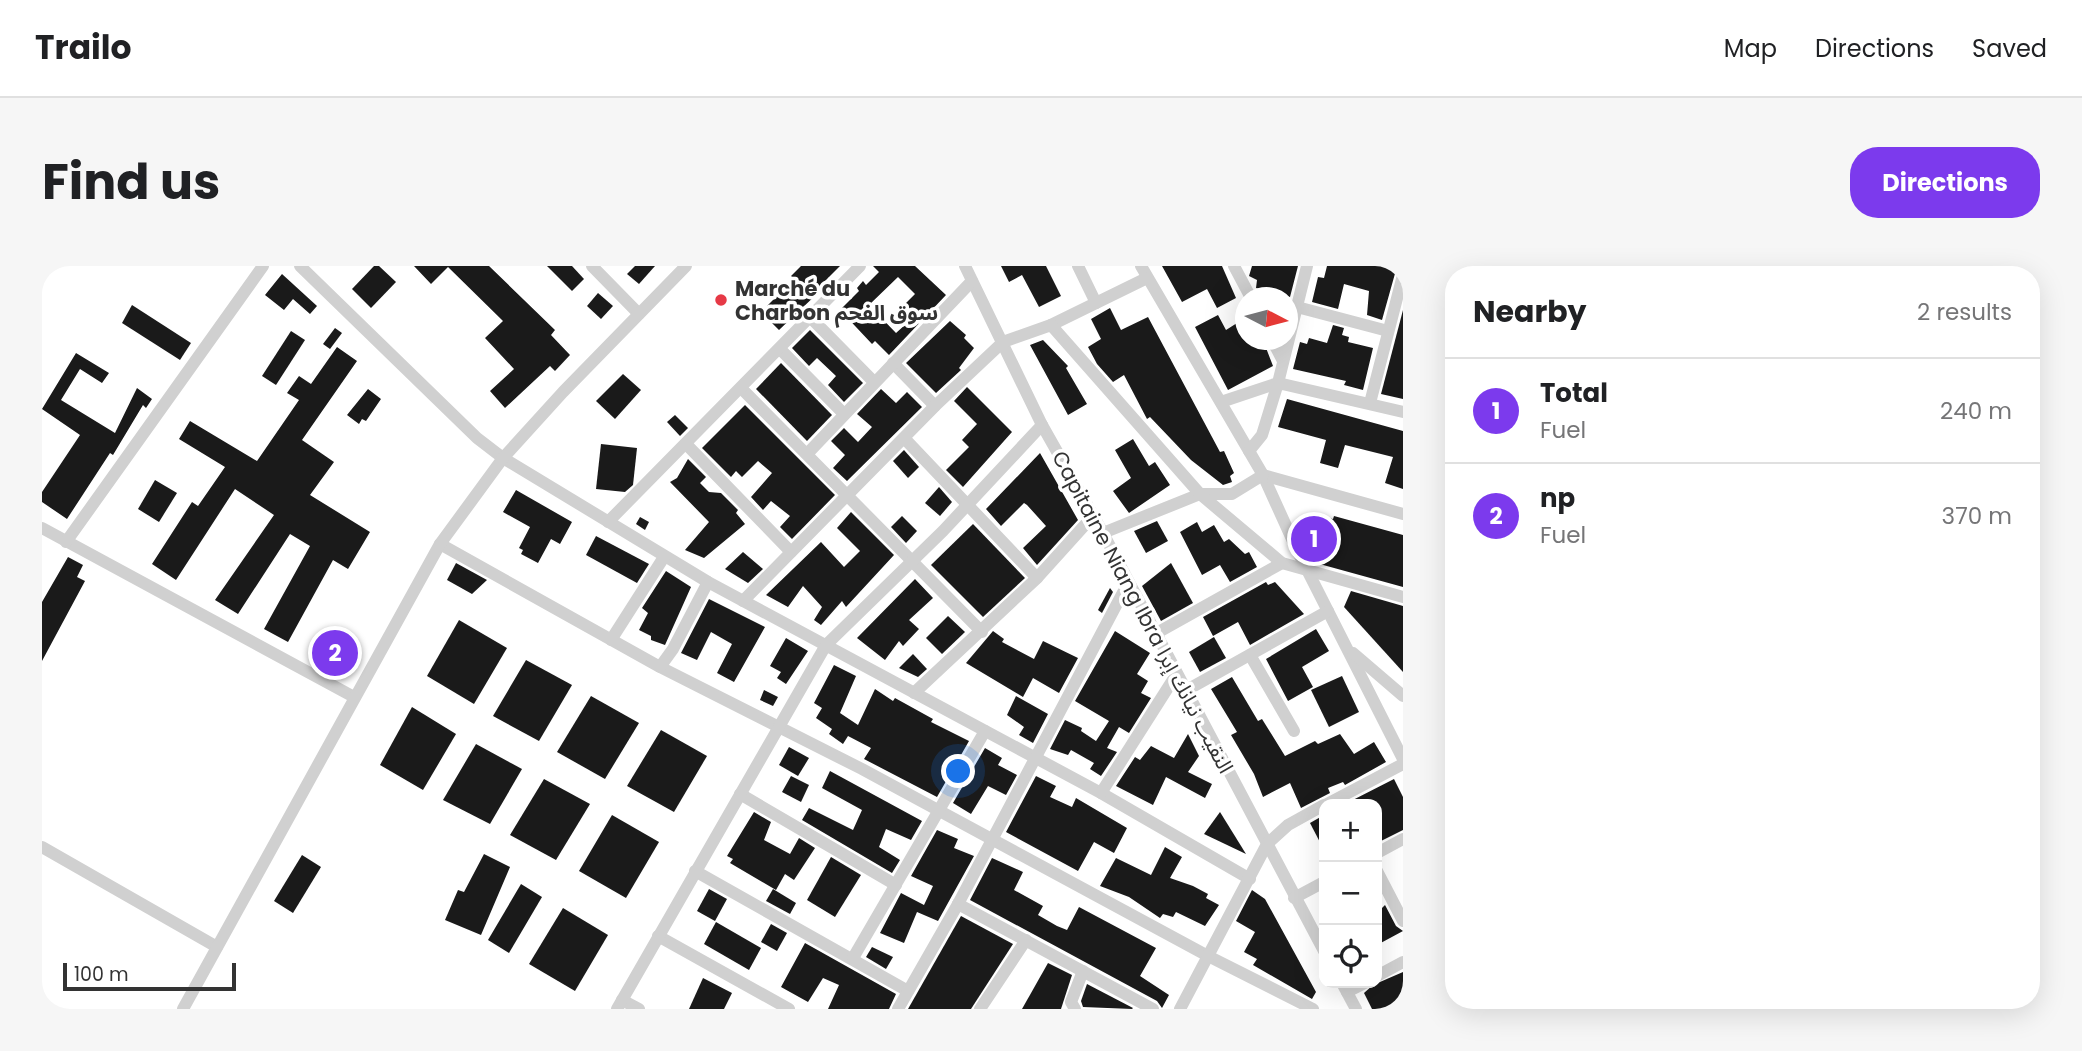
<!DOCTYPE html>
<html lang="en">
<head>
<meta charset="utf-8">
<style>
	:root { --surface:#fff; --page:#f6f6f6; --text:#202124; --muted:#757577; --line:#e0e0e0; --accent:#7c3aed }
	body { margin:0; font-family:Poppins,"Noto Sans Arabic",sans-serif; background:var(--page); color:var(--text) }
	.controls { position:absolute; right:21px; bottom:21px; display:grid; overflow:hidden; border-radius:14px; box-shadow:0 7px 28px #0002 }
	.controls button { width:63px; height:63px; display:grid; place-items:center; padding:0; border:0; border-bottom:2px solid var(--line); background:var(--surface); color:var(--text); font:35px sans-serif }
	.compass { position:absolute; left:1193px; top:21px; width:63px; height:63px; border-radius:50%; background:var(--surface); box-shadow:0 7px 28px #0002; rotate:96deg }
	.scale { position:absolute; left:21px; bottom:18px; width:173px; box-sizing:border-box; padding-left:7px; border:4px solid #333; border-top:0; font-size:19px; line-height:24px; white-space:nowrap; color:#333; -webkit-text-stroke:5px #fff; paint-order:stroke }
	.you { position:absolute; left:917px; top:506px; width:24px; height:24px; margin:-18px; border:5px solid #fff; border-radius:50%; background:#1a73e8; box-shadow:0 0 0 10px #1a73e833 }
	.badge { display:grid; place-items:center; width:46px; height:46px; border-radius:50%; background:var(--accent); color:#fff; font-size:23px; font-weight:700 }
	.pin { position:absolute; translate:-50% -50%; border:4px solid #fff; box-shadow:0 2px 7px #0006 }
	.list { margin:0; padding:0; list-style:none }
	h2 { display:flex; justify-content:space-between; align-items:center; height:91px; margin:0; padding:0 28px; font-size:30px }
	h2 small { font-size:23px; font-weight:400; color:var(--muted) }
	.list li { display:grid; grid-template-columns:46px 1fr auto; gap:21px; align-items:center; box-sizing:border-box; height:105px; padding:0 28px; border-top:2px solid var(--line) }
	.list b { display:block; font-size:26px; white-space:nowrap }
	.list p { margin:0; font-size:23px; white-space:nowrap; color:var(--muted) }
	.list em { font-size:23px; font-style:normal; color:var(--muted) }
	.icon { flex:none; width:38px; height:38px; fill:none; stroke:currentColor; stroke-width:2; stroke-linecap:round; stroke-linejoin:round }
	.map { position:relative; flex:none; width:1361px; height:743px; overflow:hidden; border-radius:28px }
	header { display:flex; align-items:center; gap:42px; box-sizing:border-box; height:98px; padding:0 35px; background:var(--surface); border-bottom:2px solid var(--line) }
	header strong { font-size:33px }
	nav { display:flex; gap:38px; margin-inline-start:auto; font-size:24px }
	.intro { display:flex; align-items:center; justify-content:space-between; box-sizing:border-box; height:168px; padding:0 42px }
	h1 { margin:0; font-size:49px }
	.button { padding:18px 32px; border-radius:28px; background:var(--accent); color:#fff; font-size:24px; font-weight:700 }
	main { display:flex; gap:42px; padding:0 42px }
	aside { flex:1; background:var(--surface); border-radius:28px; box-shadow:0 7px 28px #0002 }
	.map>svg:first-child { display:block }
	.building { fill:#1a1a1a; fill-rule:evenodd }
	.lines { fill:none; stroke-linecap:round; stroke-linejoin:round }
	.minor { stroke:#d0d0d0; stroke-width:12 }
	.poi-dot { fill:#e63946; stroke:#fff; stroke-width:2.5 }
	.labels { text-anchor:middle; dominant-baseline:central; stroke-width:7; stroke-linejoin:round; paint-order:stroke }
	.poi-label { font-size:21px; font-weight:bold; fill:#333; stroke:#fff; text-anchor:start }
	.street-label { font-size:21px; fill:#333; stroke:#fff }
</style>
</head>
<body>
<header>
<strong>Trailo</strong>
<nav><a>Map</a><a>Directions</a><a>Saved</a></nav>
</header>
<div class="intro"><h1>Find us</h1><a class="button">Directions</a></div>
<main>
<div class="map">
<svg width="1361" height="743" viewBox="0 0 1361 743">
	<rect width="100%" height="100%" fill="#fff"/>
	<g class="building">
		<path d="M332 0H337L354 16 329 42 310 23Z"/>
		<path d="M372 0H447L513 64 509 69 528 89 513 105 508 100 463 142 448 125 472 103 443 72 461 55 406 1 389 18Z"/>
		<path d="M505 0H530L542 13 530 25Z"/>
		<path d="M593 0H613L597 18 585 8Z"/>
		<path d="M759 0H798L774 24 777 26 737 64 727 54 732 49 724 41 752 13 749 10Z"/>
		<path d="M831 0H873L904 29 847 89 833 75 830 78 798 44 817 25 815 22 821 15 824 19 837 6ZM856 11 873 28 863 38 874 49 854 67 827 39Z"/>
		<path d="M959 0H1004L1019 30 997 41 980 9 967 16Z"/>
		<path d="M1120 0H1180L1194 32 1175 42 1165 23 1140 36Z"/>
		<path d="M1210 0H1256L1248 31 1214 22 1215 14 1207 10Z"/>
		<path d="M1285 0H1341L1354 4 1340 54 1325 49 1327 25 1302 18 1296 43 1270 36 1276 11 1282 12Z"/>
		<path d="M240 8 275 40 268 48 251 33 242 44 223 29Z"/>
		<path d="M556 27 571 40 559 53 545 40Z"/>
		<path d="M90 39 149 77 138 94 80 57Z"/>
		<path d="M1068 42 1079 64 1106 51 1178 186 1182 185 1192 207 1188 210 1190 216 1181 219 1149 194 1108 151 1105 153 1082 109 1071 116 1055 98 1046 81 1059 73 1049 53Z"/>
		<path d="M1361 44V133L1339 128Z"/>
		<path d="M1176 49 1184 64 1203 52V74H1221L1231 100 1186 124 1153 61Z"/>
		<path d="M908 55 924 69 922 72 932 82 917 102 919 104 894 127 864 97Z"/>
		<path d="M1291 59 1302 62 1300 69 1307 71 1306 76 1331 82 1321 124 1302 119 1304 115 1251 103 1258 76 1265 78 1267 72 1285 77Z"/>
		<path d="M293 62 300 67 288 83 281 78Z"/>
		<path d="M768 64 821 117 802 136 786 119 794 110 775 92 767 100 750 82Z"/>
		<path d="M249 65 263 74 234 119 220 110Z"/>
		<path d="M1001 74 1026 100 1024 102 1045 138 1026 149 988 79Z"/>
		<path d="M295 81 315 95 260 174 292 196 268 229 328 266 306 303 291 294 246 376 222 363 268 280 248 268 196 348 173 334 232 249 193 223 134 314 110 298 150 236 156 240 183 201 137 173 148 155 215 195 257 134 245 127 257 110 269 118Z"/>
		<path d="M34 87 67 107 60 117 38 103 19 134 73 167 95 122 110 133 104 142 101 139 71 189 68 187 25 253 0 236V226L38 169 0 143Z"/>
		<path d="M739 97 790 149 765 175 714 123Z"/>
		<path d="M581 108 599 124 573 153 554 135Z"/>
		<path d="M925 121 970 166 921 221 904 204 927 181 920 174 935 158 912 135Z"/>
		<path d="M326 123 339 133 324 155 320 153 317 158 305 149Z"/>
		<path d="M839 123 854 137 865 126 880 141 805 215 791 202 803 189 789 175 802 162 816 176 830 161 815 148Z"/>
		<path d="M1245 133 1361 165V223L1343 217 1351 191 1303 179 1296 202 1278 197 1284 174 1236 161Z"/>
		<path d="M703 139 793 229 750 273 738 261 748 250 729 235 721 244 709 231 730 207 716 195 700 211 694 205 689 211 660 182Z"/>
		<path d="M633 149 646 162 638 170 625 156Z"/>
		<path d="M1091 173 1107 200 1113 196 1128 219 1087 247 1071 225 1089 212 1073 184Z"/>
		<path d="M559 178 595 182 591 219 583 226 554 223Z"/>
		<path d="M862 184 877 201 866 212 851 195Z"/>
		<path d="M998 187 1036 254 995 299 981 282 1004 260 985 239 982 237 959 260 944 243Z"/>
		<path d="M646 193 664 211 658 217 667 226 679 227 696 244 694 247 703 258 662 292 643 284 667 256 628 216 635 212Z"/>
		<path d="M113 214 135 227 117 256 96 243Z"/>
		<path d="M897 221 910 236 898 250 883 237Z"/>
		<path d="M474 224 530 256 518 278 509 273 496 297 479 288 481 284 477 282 488 261 461 246Z"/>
		<path d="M809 246 852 289 804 341 800 335 779 359 772 354 780 341 761 320 746 341 724 329 779 276 802 301 818 285 795 262Z"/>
		<path d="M1264 248 1291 253 1292 250 1361 269V321L1274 297 1261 257Z"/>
		<path d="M860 250 875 265 864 277 849 261Z"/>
		<path d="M598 251 607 256 603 264 594 258Z"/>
		<path d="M1115 255 1126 275 1104 287 1092 265Z"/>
		<path d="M1155 256 1160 266 1172 259 1182 276 1187 273 1203 288 1207 286 1215 301 1188 316 1178 299 1160 309 1138 266Z"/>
		<path d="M931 258 983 312 941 351 889 299Z"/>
		<path d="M554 270 607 298 595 317 544 289Z"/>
		<path d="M701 286 721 303 706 317 683 303Z"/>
		<path d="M26 291 41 299 35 311 43 315 0 395V336Z"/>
		<path d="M414 297 445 314 430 328 405 314Z"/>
		<path d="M1129 297 1151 337 1119 355 1100 320Z"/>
		<path d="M624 305 649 321 623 379 609 374V370L597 364 606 347 600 342Z"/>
		<path d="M873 313 891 332 867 354 877 363 861 380 857 375 843 394 815 372Z"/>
		<path d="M1224 316 1226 319 1233 316 1262 348 1208 379 1196 356 1171 370 1161 351Z"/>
		<path d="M1068 322 1071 326 1060 347 1056 344Z"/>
		<path d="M1309 325 1361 340V406L1302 341Z"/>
		<path d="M667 333 723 361 692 416 675 407 690 378 669 366 655 394 639 387Z"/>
		<path d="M906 350 923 366 900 388 884 372Z"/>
		<path d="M417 354 465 382 432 438 385 410Z"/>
		<path d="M1274 363 1287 385 1260 401 1271 421 1246 435 1224 393Z"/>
		<path d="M951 365 962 373 960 376 992 393 1001 375 1036 392 1017 427 991 412 981 431 924 397Z"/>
		<path d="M1073 365 1108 387 1095 408 1106 415 1099 427 1109 432 1087 467 1077 461 1065 482 1075 486 1059 510 1048 503 1052 497 1029 484 1026 489 1008 483 1023 454 1040 462 1039 465 1054 475 1067 455 1033 435Z"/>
		<path d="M1172 371 1184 392 1158 406 1147 386Z"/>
		<path d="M744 372 766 385 744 418 735 412 739 406 728 400Z"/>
		<path d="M871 388 885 403 876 411 857 402Z"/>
		<path d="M484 394 530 419 497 475 451 450Z"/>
		<path d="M792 399 814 410 798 447 816 459 833 423 851 435 853 432 891 453 889 456 927 475 895 531 822 493 829 482 806 470 801 478 787 468 790 463 774 452 780 442 772 437Z"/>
		<path d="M1300 410 1317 446 1287 461 1269 424Z"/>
		<path d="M1190 411 1216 455 1220 453 1243 490 1273 475 1276 478 1298 468 1312 488 1332 476 1344 496 1303 519 1301 516 1286 522 1288 527 1259 542 1248 517 1221 531 1212 508 1189 469 1195 466 1169 423Z"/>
		<path d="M722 424 736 431 731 440 718 434Z"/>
		<path d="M549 430 597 457 563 513 515 486Z"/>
		<path d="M974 430 1006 448 991 477 977 469 982 461 965 449Z"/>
		<path d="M370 441 414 468 381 524 338 499Z"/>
		<path d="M619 464 665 490 632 546 585 520Z"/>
		<path d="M1146 468 1157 490 1146 506 1170 518 1163 532 1124 511 1111 539 1074 520 1093 491 1098 494 1109 480 1132 492Z"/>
		<path d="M434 478 480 503 448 558 401 534Z"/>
		<path d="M747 481 767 492 756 510 737 499Z"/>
		<path d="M943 482 960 492 956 499 975 509 964 529 946 520 929 548 911 537Z"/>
		<path d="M788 505 880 555 869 574 844 563 837 581 858 594 850 607 760 554 767 542 811 564 820 544 780 522Z"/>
		<path d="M749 510 767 519 759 536 740 526Z"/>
		<path d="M994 510 1014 520 1008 531 1030 541 1034 532 1085 562 1072 587 1052 576 1036 605 964 566Z"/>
		<path d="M502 513 548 538 514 594 468 569Z"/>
		<path d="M1352 513 1361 531V564L1335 577V538H1303Z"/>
		<path d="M712 546 729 556 722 574 748 588 757 572 773 582 752 614 743 608 734 624 688 597 691 593 685 590Z"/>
		<path d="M1178 546 1204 588 1162 568Z"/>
		<path d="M570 549 617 576 584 632 537 605Z"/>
		<path d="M1282 549V584L1268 557Z"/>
		<path d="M895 564 916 573 912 582 932 590 896 655 875 646 862 677 838 667 859 627 882 639 891 620 869 610Z"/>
		<path d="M1123 581 1140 591 1128 612 1151 620 1166 628 1164 632 1177 639 1163 660 1134 646 1131 651 1121 648 1118 652 1087 631 1058 620 1074 592 1109 609Z"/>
		<path d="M442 588 468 601 439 669 403 654 416 624 422 626Z"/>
		<path d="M260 589 279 601 251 647 232 635Z"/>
		<path d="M789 591 819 609 793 651 765 634Z"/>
		<path d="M950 592 981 606 972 624 1001 640 996 649 1015 660 1025 664 1037 641 1114 682 1098 710 1127 729 1120 742 1115 735 928 634Z"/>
		<path d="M479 618 500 631 467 687 446 674Z"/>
		<path d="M667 623 685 633 673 655 655 645Z"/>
		<path d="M731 623 754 637 748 648 724 635Z"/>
		<path d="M1210 624 1223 633 1274 726 1270 733 1211 699 1215 693 1202 686 1213 666 1194 655Z"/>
		<path d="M1343 639 1354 660 1361 665 1335 679V647Z"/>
		<path d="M521 642 566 669 533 725 487 698Z"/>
		<path d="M919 650 971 678 929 743H866Z"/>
		<path d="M674 656 719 682 707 704 662 678Z"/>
		<path d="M729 658 745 667 735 685 719 676Z"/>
		<path d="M763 677 854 728 847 743H786L797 719 781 712 766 736 739 721Z"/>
		<path d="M830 681 851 691 844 703 824 691Z"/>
		<path d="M1006 697 1030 709 1019 743H980Z"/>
		<path d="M1361 706V743H1330L1322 727 1331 719Z"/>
		<path d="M661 712 690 727 682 743H647Z"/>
		<path d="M1045 718 1091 742 1090 743 1041 741 1039 735Z"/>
	</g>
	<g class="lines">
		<g class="minor">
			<path d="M258 0 435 172 461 192 666 316 1059 527 1208 613"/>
			<path d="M550 0 597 48"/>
			<path d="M923 0 1000 159 1061 267 1282 685"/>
			<path d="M1036 0 1054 37"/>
			<path d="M1099 0 1221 209 1255 284 1361 493"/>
			<path d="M1192 0 1209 32"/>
			<path d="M1255 41 1346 65"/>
			<path d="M769 52 832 116"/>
			<path d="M1009 59 1105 12"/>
			<path d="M1230 74 1241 95"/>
			<path d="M738 83 801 147"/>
			<path d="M851 97 893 140"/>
			<path d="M700 123 940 366"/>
			<path d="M1179 136 1236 117 1265 0"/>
			<path d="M1328 137 1361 9"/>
			<path d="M862 172 995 312"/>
			<path d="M644 178 749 286"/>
			<path d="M1207 185 1220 169 1236 117 1361 146"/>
			<path d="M765 188 930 15"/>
			<path d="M1221 209 1361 248"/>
			<path d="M566 256 818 0"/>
			<path d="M0 262 312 431"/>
			<path d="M1061 267 1158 228H1190L1221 209"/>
			<path d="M24 276 221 0"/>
			<path d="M398 278 618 401 820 503 1166 690 1271 743"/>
			<path d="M701 335 893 140 961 76 1009 59 1158 228 1240 297 1361 331"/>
			<path d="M1113 368 1240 297"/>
			<path d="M569 374 622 291"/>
			<path d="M1311 387 1361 430"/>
			<path d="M1208 389 1252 465"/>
			<path d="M618 401 631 383 666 316"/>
			<path d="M1143 425 1286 345"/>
			<path d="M872 427 995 312 1051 250"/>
			<path d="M1059 527 1134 409"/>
			<path d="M698 528 854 619"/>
			<path d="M1285 538 1361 498"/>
			<path d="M0 581 175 681"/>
			<path d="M1335 587 1361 573"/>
			<path d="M653 605 866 725"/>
			<path d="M1335 605 1361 655"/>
			<path d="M1252 632 1282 616"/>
			<path d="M916 638 1111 743"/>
			<path d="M616 670 747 743"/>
			<path d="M811 692 943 465"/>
			<path d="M1335 710 1361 696"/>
			<path d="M1300 717 1314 743"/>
			<path d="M1305 726 1323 717"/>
			<path d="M580 734 597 743"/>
			<path d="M141 743 398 278 461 192 521 126 644 0"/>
			<path d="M575 743 784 379 901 265 1000 159"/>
			<path d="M856 743 916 638 1086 317"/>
			<path d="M938 743 984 674"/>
			<path d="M1033 743 1029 736 1041 705"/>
			<path d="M1138 743 1225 578 1246 559 1282 539"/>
		</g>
	</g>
	<circle class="poi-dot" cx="679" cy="34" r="7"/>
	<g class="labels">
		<g class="poi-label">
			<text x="693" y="22">Marché du<tspan x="693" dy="24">Charbon سوق الفحم</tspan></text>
		</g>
		<g class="street-label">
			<text transform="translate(1101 346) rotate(62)">Capitaine Niang Ibra النقيب نيانك إبرا</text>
		</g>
	</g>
</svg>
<div class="controls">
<button>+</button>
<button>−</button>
<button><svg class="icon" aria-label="locate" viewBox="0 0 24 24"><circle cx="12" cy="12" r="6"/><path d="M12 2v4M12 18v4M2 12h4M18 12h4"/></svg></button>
</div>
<svg class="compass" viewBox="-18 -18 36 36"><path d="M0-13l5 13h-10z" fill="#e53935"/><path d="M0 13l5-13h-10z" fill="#757577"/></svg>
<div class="scale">100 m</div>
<div class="you"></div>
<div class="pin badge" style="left:1272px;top:273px">1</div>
<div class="pin badge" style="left:293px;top:387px">2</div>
</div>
<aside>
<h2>Nearby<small>2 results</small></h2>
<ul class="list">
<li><span class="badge">1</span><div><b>Total</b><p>Fuel</p></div><em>240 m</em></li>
<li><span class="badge">2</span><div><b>np</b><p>Fuel</p></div><em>370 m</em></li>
</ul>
</aside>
</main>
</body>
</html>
